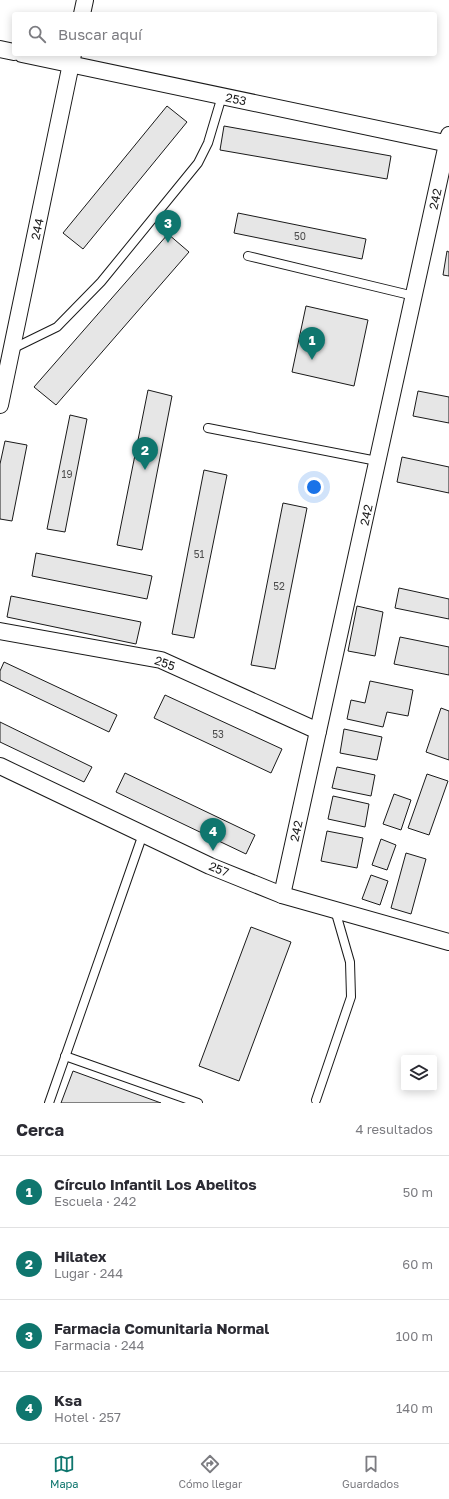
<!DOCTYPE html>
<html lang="es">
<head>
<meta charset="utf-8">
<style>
	:root { --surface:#fff; --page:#f7f7f7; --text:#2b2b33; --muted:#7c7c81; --line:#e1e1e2; --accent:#0f766e }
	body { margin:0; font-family:"Golos Text",sans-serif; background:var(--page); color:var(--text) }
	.controls { position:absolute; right:12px; bottom:12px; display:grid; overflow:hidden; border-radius:4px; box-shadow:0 2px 10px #0003 }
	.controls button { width:36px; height:36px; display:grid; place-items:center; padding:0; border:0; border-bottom:1px solid var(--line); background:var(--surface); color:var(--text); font:20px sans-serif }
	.you { position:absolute; left:314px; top:487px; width:14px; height:14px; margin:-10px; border:3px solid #fff; border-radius:50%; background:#1a73e8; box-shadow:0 0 0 6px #1a73e833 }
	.badge { display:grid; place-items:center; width:26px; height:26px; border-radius:50%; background:var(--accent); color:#fff; font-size:13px; font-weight:700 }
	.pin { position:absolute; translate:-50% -33px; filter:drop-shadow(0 1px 2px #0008) }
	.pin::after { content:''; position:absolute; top:21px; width:14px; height:12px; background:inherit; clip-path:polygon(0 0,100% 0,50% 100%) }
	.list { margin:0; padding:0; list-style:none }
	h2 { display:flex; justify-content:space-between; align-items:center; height:52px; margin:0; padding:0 16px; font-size:17px }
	h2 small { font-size:13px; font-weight:400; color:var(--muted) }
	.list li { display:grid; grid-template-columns:26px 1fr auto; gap:12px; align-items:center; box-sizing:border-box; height:72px; padding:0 16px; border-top:1px solid var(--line) }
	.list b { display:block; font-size:15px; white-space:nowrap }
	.list p { margin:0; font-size:13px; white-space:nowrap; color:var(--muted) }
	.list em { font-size:13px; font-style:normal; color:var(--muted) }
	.icon { flex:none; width:22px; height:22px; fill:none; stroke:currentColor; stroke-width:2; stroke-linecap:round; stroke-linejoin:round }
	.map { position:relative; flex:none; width:449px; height:1103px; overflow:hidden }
	.search { position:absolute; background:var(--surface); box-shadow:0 2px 10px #0003; left:12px; right:12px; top:12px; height:44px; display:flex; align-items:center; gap:10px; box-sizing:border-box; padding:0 14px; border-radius:4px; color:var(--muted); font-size:15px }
	.sheet { height:340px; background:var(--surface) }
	nav { display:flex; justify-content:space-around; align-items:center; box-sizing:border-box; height:56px; border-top:1px solid var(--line); background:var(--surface); font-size:11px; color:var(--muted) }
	nav a { display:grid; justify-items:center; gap:2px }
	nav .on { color:var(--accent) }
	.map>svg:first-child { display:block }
	.building { fill:#e6e6e6; stroke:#1a1a1a }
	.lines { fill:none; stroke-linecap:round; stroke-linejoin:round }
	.service-casing { stroke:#1a1a1a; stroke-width:10 }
	.minor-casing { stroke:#1a1a1a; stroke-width:18 }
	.service { stroke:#fff; stroke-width:8 }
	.minor { stroke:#fff; stroke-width:16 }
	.labels { text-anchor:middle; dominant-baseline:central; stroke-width:3; stroke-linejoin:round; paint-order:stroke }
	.number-label { font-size:10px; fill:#4d4d4d }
	.street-label { font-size:12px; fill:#1a1a1a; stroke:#fff }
</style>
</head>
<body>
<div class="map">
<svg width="449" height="1103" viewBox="0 0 449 1103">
	<rect width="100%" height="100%" fill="#fff"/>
	<g class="building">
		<path d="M167 106 187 122 83 249 63 233Z"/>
		<path d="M224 126 391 156 387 179 220 150Z"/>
		<path d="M238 213 366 239 362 259 234 233Z"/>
		<path d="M168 234 189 252 56 405 34 387Z"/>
		<path d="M447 251 449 252V276L443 275Z"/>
		<path d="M306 306 368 320 354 386 292 372Z"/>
		<path d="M148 390 172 396 142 550 117 545Z"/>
		<path d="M418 391 449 397V423L413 416Z"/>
		<path d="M70 415 87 419 65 532 47 529Z"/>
		<path d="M5 441 27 445 12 521 0 519V464Z"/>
		<path d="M402 457 449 467V493L397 482Z"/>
		<path d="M204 470 227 475 194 638 172 634Z"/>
		<path d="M283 503 307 508 275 669 251 665Z"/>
		<path d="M36 553 152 576 147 599 32 576Z"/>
		<path d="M399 588 449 599V619L395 608Z"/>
		<path d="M11 596 141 622 136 644 7 617Z"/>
		<path d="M357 606 383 612 375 656 348 651Z"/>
		<path d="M400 637 449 647V675L394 664Z"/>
		<path d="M4 662 117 715 109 732 0 680V671Z"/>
		<path d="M370 681 413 690 408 716 387 712 383 727 347 719 351 700 365 703Z"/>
		<path d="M165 695 282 749 271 773 154 718Z"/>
		<path d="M441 708 449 711V760L426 752Z"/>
		<path d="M0 722 92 767 84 782 0 742Z"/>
		<path d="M344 729 382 737 377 760 340 753Z"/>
		<path d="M337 767 375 775 371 796 332 788Z"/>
		<path d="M125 773 255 835 246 854 116 792Z"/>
		<path d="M427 774 448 781 429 835 408 828Z"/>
		<path d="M394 794 411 800 401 830 383 824Z"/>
		<path d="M333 796 369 804 365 827 328 819Z"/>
		<path d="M327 831 363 838 357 868 321 861Z"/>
		<path d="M381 839 396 845 387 870 372 865Z"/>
		<path d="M406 853 426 859 411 914 391 908Z"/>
		<path d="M371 875 388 881 380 905 362 899Z"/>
		<path d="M251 927 291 942 239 1081 199 1066Z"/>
		<path d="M73 1071 161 1103H61Z"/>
	</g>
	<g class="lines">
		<g class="service-casing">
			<g id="service">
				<path d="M248 256 414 296"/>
				<path d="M12 349 57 327 101 282 198 163 208 143 222 96"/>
				<path d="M208 428 377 461"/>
				<path d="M65 1056 198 1103"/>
				<path d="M316 1100 351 997 350 962 335 910"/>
				<path d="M49 1103 143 834"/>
			</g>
		</g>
		<g class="minor-casing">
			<g id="minor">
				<path d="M82 14 85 0"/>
				<path d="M0 49 14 52"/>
				<path d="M22 54 449 144"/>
				<path d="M0 405 73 54"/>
				<path d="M0 631 161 660 318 731"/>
				<path d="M0 766 210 866 282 895 449 942"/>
				<path d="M282 895 449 135"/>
			</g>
		</g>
		<use href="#service" class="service"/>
		<use href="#minor" class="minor"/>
	</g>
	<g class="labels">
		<g class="number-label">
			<text x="300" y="236">50</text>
			<text x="67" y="474">19</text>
			<text x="199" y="554">51</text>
			<text x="279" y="586">52</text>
			<text x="218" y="734">53</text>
		</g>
		<g class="street-label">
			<text transform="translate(236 99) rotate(12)">253</text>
			<text transform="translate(435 199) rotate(-78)">242</text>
			<text transform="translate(37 229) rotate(-78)">244</text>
			<text transform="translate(366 515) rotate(-78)">242</text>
			<text transform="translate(165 663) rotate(19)">255</text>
			<text transform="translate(296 831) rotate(-78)">242</text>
			<text transform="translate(219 869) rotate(22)">257</text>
		</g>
	</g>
</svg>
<div class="controls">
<button><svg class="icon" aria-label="layers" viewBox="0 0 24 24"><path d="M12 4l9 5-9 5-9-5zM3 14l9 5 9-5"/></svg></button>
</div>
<div class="you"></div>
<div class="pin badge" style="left:312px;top:360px">1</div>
<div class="pin badge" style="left:145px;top:470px">2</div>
<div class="pin badge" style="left:168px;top:243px">3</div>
<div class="pin badge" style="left:213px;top:851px">4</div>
<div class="search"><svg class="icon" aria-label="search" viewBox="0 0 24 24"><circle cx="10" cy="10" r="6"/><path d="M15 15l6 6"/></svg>Buscar aquí</div>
</div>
<section class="sheet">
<h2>Cerca<small>4 resultados</small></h2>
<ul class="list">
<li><span class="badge">1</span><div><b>Círculo Infantil Los Abelitos</b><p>Escuela · 242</p></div><em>50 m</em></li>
<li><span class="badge">2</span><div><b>Hilatex</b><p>Lugar · 244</p></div><em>60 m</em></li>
<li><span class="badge">3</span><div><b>Farmacia Comunitaria Normal</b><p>Farmacia · 244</p></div><em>100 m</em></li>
<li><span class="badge">4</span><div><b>Ksa</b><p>Hotel · 257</p></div><em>140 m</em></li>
</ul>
</section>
<nav>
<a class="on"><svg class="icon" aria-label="map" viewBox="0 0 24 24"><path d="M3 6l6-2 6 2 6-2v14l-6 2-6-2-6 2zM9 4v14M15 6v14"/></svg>Mapa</a>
<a><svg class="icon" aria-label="directions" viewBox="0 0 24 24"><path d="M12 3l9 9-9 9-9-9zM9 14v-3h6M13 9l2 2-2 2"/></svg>Cómo llegar</a>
<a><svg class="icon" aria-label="saved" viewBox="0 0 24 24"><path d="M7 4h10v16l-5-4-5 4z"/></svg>Guardados</a>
</nav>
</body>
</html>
